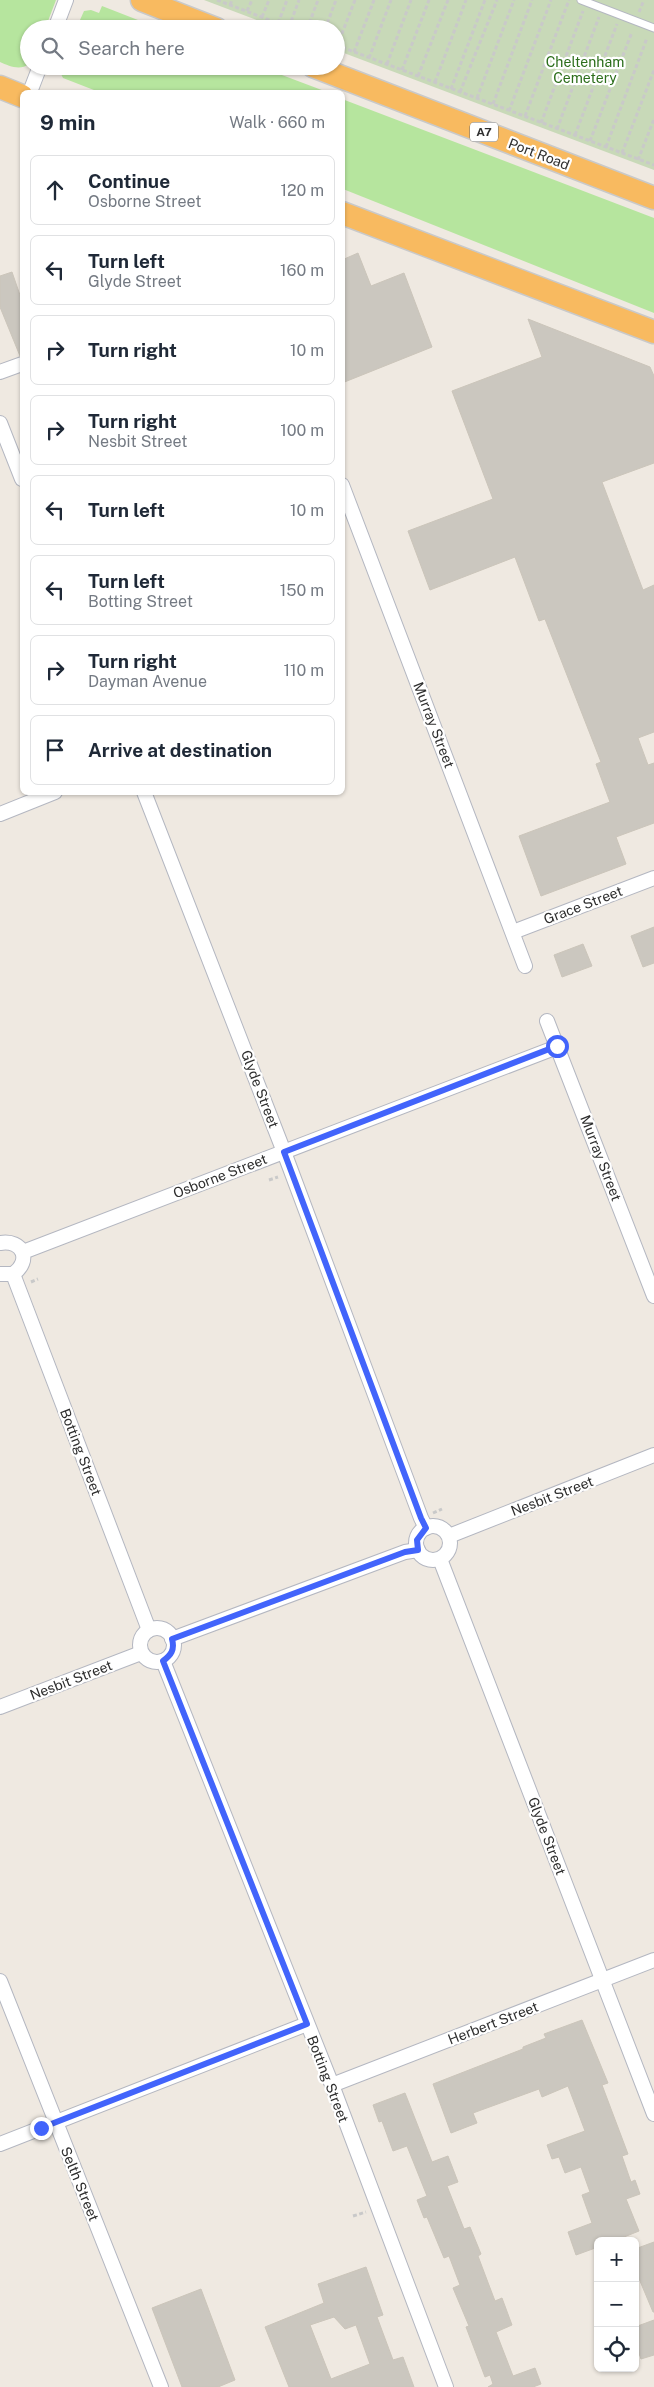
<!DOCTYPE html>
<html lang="en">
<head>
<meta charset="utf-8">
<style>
	:root { --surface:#fff; --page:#f2f2f3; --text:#1f2937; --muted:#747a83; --line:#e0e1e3 }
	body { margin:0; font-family:"Public Sans",sans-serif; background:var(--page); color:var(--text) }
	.controls { position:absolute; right:15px; bottom:15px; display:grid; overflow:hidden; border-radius:8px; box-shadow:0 1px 4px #0004 }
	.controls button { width:45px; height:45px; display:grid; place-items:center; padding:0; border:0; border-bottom:1px solid var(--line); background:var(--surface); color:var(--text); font:25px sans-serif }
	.stop { position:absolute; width:15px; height:15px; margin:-11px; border:4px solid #4264fb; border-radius:50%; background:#fff }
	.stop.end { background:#4264fb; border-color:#fff; box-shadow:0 1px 5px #0008 }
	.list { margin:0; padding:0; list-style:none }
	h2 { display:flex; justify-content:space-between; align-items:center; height:65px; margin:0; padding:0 20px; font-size:21px }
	h2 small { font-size:16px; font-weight:400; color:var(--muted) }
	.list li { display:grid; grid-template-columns:32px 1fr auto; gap:15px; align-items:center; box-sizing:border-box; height:70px; margin:0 10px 10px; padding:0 10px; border:1px solid var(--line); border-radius:8px }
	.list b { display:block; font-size:19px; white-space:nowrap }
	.list p { margin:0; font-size:16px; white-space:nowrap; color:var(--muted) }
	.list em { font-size:16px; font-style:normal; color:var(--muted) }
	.icon { flex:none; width:28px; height:28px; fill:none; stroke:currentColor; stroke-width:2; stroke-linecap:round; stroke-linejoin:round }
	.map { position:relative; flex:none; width:654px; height:2387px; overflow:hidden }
	.search { position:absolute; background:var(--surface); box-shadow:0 1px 4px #0004; left:20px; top:20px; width:325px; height:55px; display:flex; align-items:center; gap:12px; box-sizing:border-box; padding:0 18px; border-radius:28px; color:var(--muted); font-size:19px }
	.panel { position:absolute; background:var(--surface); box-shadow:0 1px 4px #0004; left:20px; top:90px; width:325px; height:705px; border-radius:8px }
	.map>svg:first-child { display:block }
	.green { fill:#b6e59e }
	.cemetery { fill:#c8d9b8 }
	.building { fill:#cbc7bf; stroke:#cbc5ba; fill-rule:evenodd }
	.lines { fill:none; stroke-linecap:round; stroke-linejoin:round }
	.service-casing { stroke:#b4b7c1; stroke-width:9 }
	.minor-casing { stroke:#b4b7c1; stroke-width:16 }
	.trunk-casing { stroke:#c9c9c9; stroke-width:25 }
	.path { stroke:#c9c9c9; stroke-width:3; stroke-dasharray:4 2.5; stroke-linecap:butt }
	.service { stroke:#fff; stroke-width:7 }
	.minor { stroke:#fff; stroke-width:14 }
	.trunk { stroke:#f8ba60; stroke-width:22 }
	.route { stroke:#4264fb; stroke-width:6 }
	.labels { text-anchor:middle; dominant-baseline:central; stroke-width:4.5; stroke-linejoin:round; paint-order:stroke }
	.shield { fill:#fff; stroke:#6d6d6d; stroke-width:1 }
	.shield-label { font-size:12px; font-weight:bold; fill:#2e2e2e }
	.park-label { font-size:14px; fill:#2c6e1b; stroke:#fff }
	.street-label { font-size:14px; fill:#2e2e2e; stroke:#fff }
</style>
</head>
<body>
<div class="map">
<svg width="654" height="2387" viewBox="0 0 654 2387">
	<rect width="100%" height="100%" fill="#efe9e1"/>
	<g class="green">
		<path d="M0 0H56L45 29H29V64C20 71 9 66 0 62Z"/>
		<path d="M102 6 161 29H76L84 11 91 10 99 13Z"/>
		<path d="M62 66H258L327 92H99L63 78 60 72Z"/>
		<path d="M342 99 654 218V313L343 189Z"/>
	</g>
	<path class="cemetery" d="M204 0H654V170L336 50V29H280Z"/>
	<g class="building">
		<path d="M358 253 371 286 404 273 432 347 342 383V260Z"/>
		<path d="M12 272 22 301V355L20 356 0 307V276Z"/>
		<path d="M528 319 650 367 654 376V463L602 482 643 590 654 585V732L638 738 648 765 654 763V823L616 837 626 864 541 896 519 836 610 802 596 764 601 762 545 619 539 621 515 557 430 590 408 531 493 499 452 391 542 357Z"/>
		<path d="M654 927V963L643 967 631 936Z"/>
		<path d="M583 944 592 966 562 977 554 955Z"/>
		<path d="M582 2020 608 2083 602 2085 628 2154 622 2156 631 2182 635 2180 640 2194 626 2199 639 2231 614 2241H598V2247L576 2255 568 2232 592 2223 582 2195 590 2192 581 2167 565 2173 559 2157 552 2159 547 2145 585 2131 568 2086 542 2097 539 2089 473 2113 477 2123 451 2133 433 2084 523 2049V2047L546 2038 544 2034Z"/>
		<path d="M405 2093 432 2162 448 2156 458 2182 447 2186 464 2229 470 2227 481 2254 478 2256 495 2301 502 2298 512 2325 496 2332 513 2376 535 2368 541 2384 533 2387H488L493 2384 490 2375 485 2377 466 2327 469 2326 453 2288 460 2285 449 2256 444 2258 427 2217 424 2218 417 2200 427 2196 407 2146 393 2151 382 2121 379 2122 373 2105Z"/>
		<path d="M654 2242V2312H653L635 2269V2249Z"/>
		<path d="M366 2267 383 2315 377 2317 393 2360 403 2357 414 2387H289L265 2327 324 2303 318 2284ZM334 2317 345 2329 356 2325 370 2364 331 2379 310 2325Z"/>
		<path d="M201 2289 235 2380 218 2387H182L152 2308Z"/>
		<path d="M654 2320V2355L641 2359 635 2342V2327Z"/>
	</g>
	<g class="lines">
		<g class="service-casing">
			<path id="service" d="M581 0 654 28"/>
		</g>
		<g class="minor-casing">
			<g id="minor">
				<path d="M55 29 66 0"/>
				<path d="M30 92 40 66"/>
				<path d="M0 372 22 364"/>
				<path d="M0 423 22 479"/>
				<path d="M342 485 525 966"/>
				<path d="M144 792 284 1152 421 1518 426 1528"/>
				<path d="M0 814 55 792"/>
				<path d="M513 932 654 878"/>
				<path d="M547 1021 654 1296"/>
				<path d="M0 1243C23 1239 32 1261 13 1274H0"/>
				<path d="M23 1252 557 1047"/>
				<path d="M13 1274 149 1630"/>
				<circle cx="433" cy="1543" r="17"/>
				<path d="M449 1536 654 1455"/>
				<path d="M440 1559 654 2114"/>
				<circle cx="157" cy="1645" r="17"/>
				<path d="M172 1639 405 1552 418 1550"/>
				<path d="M163 1661 332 2085 446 2387"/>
				<path d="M0 1707 141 1653"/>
				<path d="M0 1981 161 2387"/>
				<path d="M332 2085 654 1960"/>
				<path d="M0 2144 307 2024"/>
			</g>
		</g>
		<g class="trunk-casing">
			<g id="trunk">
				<path d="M142 0 216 29"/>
				<path d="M313 66 654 198"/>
				<path d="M0 87 22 96"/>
				<path d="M342 213 654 332"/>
			</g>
		</g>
		<g class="path">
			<path d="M217 0 293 29"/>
			<path d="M230 5 232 0"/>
			<path d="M247 11 252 0"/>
			<path d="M639 12 644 0"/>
			<path d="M262 17 269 0"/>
			<path d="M278 23 287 0"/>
			<path d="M289 27 299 0"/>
			<path d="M307 29 318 0"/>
			<path d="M325 29 336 0"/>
			<path d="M336 45 654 165"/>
			<path d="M337 46 355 0"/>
			<path d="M354 52 374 0"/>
			<path d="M369 58 391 0"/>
			<path d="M387 64 411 0"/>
			<path d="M402 70 429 0"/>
			<path d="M418 76 448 0"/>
			<path d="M435 82 466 0"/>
			<path d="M451 89 485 0"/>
			<path d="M460 92 497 0"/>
			<path d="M477 98 514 0"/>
			<path d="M493 104 532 0"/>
			<path d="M509 111 551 0"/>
			<path d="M525 116 569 0"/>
			<path d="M541 123 583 11"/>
			<path d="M557 129 599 17"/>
			<path d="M575 135 617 24"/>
			<path d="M590 141 632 32"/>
			<path d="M606 147 647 38"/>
			<path d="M622 153 654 70"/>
			<path d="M638 160 654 119"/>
			<path d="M269 1180 278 1177"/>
			<path d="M31 1282 38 1279"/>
			<path d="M433 1513 442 1509"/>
			<path d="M353 2216 366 2212"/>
		</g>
		<use href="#service" class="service"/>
		<use href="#minor" class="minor"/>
		<use href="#trunk" class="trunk"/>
	</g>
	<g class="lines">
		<path class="route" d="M41 2128 307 2024 163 1661C171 1655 175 1650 172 1639L405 1552 418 1550 417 1540 426 1528 421 1518 284 1152 557 1046"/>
	</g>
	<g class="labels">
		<rect class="shield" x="470" y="122.5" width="28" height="19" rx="4"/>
		<g class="shield-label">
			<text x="484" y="132">A7</text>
		</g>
		<g class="park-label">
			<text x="585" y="62">Cheltenham<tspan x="585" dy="16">Cemetery</tspan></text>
		</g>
		<g class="street-label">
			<text transform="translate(539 154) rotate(21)">Port Road</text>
			<text transform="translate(434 725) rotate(69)">Murray Street</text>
			<text transform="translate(583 905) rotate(-21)">Grace Street</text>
			<text transform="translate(260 1089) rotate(69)">Glyde Street</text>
			<text transform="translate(601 1158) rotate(69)">Murray Street</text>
			<text transform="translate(220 1176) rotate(-21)">Osborne Street</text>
			<text transform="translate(81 1452) rotate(69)">Botting Street</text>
			<text transform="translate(552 1496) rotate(-21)">Nesbit Street</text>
			<text transform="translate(71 1680) rotate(-21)">Nesbit Street</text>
			<text transform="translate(547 1836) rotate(69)">Glyde Street</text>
			<text transform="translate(493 2023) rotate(-21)">Herbert Street</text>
			<text transform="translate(328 2079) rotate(69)">Botting Street</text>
			<text transform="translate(80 2184) rotate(68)">Selth Street</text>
		</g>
	</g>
</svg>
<div class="controls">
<button>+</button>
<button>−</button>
<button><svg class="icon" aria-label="locate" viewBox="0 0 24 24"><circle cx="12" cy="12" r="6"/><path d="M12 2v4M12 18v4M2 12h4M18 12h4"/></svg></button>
</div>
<div class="stop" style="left:557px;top:1046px"></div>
<div class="stop end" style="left:41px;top:2128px"></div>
<div class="search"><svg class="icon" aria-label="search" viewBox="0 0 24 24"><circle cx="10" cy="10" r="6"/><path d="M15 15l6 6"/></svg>Search here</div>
<section class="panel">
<h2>9 min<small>Walk · 660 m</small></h2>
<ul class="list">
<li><svg class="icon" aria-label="ahead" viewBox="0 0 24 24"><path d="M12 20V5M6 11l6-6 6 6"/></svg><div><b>Continue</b><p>Osborne Street</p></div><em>120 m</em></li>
<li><svg class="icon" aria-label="left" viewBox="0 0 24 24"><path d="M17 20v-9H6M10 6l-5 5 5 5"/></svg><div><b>Turn left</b><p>Glyde Street</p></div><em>160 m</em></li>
<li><svg class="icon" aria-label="right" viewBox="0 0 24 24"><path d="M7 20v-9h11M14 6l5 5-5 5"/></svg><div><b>Turn right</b></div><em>10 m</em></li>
<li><svg class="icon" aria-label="right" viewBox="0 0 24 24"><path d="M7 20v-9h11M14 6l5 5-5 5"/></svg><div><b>Turn right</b><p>Nesbit Street</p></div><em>100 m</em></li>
<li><svg class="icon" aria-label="left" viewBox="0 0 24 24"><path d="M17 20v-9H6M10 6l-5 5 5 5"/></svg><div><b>Turn left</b></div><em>10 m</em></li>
<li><svg class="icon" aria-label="left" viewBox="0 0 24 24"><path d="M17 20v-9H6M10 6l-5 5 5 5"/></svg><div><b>Turn left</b><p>Botting Street</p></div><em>150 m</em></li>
<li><svg class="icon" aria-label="right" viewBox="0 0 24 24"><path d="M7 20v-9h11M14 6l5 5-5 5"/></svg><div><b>Turn right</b><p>Dayman Avenue</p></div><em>110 m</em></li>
<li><svg class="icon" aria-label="arrive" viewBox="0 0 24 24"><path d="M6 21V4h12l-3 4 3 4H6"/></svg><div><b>Arrive at destination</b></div></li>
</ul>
</section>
</div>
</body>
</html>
